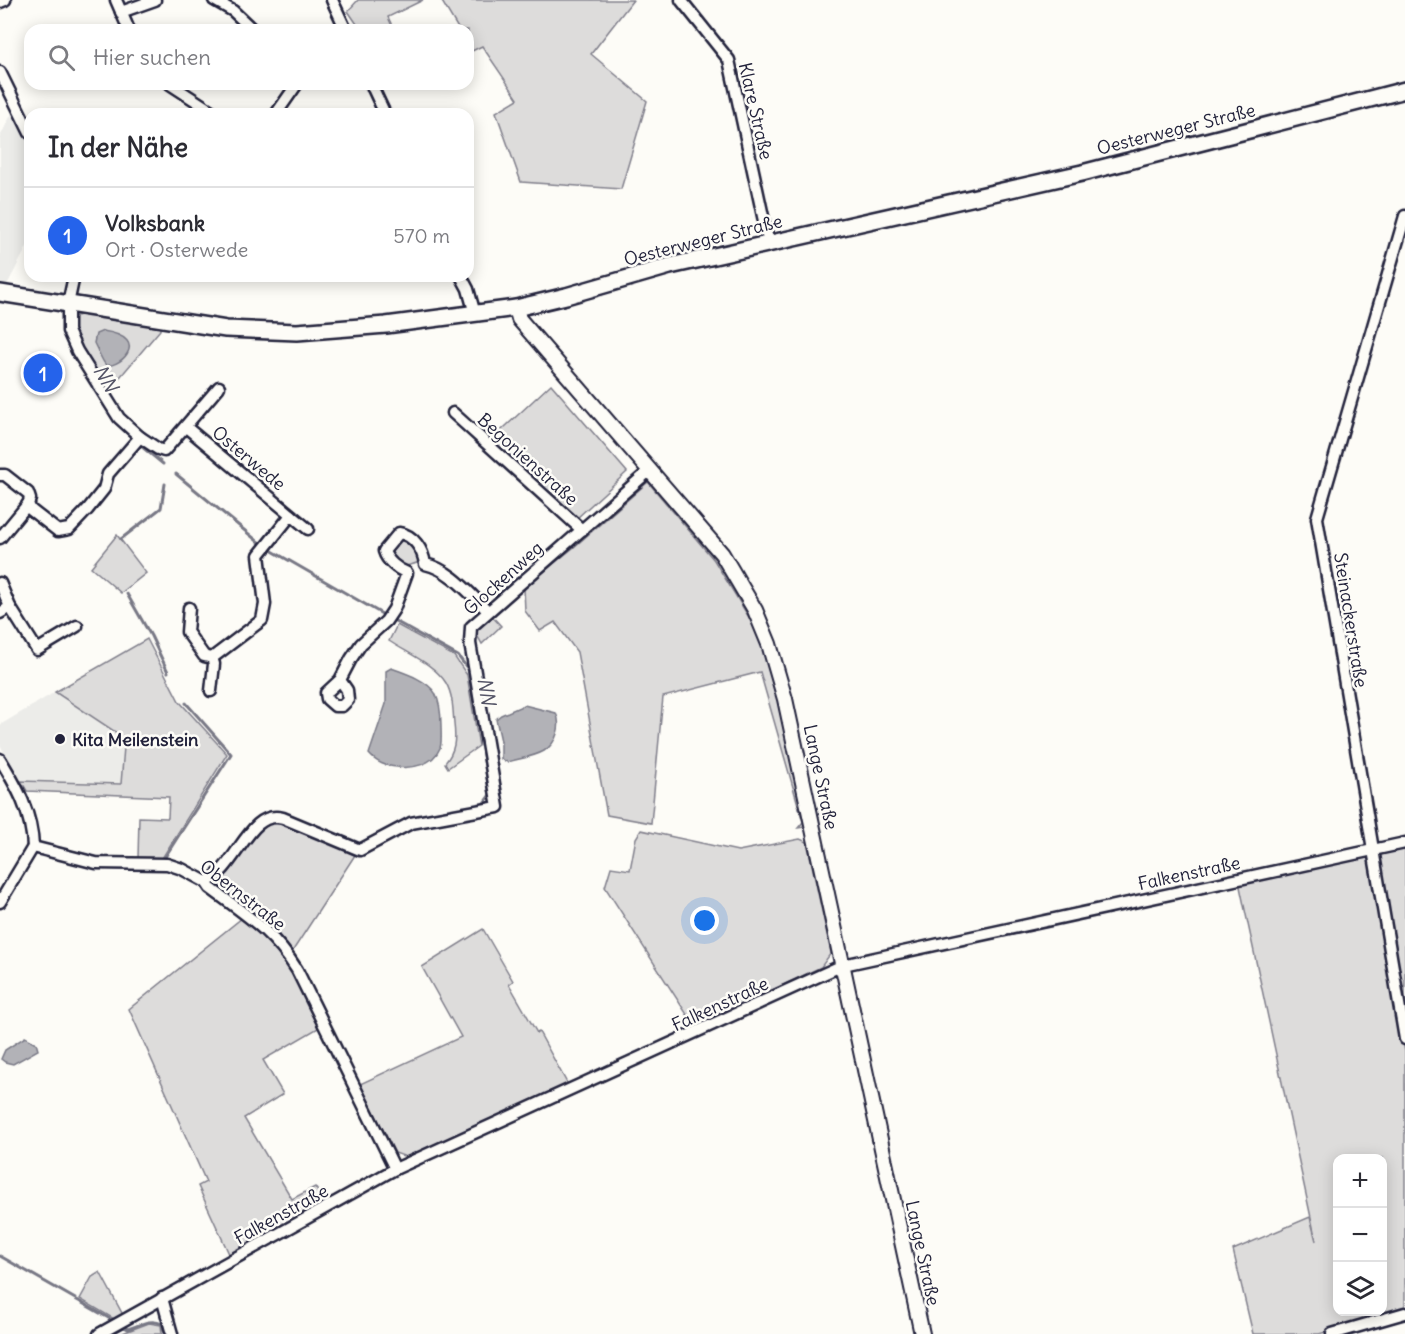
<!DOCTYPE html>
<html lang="de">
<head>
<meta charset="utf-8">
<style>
	:root { --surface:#fff; --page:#f2f2f3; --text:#2b2b33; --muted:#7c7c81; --line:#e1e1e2; --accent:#2563eb }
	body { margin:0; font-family:Delius,sans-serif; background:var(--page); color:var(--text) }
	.controls { position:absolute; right:18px; bottom:18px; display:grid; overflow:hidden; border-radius:12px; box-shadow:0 3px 15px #0003 }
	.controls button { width:54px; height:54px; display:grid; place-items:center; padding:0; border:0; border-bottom:2px solid var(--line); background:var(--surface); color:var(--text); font:30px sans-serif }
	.you { position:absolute; left:705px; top:921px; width:21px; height:21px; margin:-15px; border:4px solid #fff; border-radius:50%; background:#1a73e8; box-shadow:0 0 0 9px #1a73e833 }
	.badge { display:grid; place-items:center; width:39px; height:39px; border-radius:50%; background:var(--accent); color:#fff; font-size:20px; font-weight:700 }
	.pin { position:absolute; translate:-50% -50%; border:3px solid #fff; box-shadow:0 2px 6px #0006 }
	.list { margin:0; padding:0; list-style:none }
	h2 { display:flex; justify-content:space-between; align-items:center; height:78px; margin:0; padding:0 24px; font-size:26px }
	h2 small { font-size:20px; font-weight:400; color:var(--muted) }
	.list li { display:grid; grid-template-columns:39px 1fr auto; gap:18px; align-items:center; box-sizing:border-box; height:96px; padding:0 24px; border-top:2px solid var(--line) }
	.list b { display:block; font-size:22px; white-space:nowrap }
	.list p { margin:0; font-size:20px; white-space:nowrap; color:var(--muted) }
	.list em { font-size:20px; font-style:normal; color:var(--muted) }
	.icon { flex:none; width:33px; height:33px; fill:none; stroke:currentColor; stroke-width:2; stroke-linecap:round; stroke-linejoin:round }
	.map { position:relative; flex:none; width:1405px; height:1334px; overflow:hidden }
	.search { position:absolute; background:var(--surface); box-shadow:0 3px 15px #0003; left:24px; top:24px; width:450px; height:66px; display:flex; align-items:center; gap:15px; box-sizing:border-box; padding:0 21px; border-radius:18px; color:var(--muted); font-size:22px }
	.panel { position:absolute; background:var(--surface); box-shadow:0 3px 15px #0003; left:24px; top:108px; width:450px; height:174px; border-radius:18px }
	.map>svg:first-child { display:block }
	.built { fill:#ecece9 }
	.green { fill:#dddcdb; stroke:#807f8b; stroke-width:1.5; fill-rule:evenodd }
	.water { fill:#b2b2b7; stroke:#787885; stroke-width:1.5 }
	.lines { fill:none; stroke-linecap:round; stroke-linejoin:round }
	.stream { stroke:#787885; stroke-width:3 }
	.minor-casing { stroke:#22223b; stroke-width:15 }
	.tertiary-casing { stroke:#22223b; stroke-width:18 }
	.secondary-casing { stroke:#22223b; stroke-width:20 }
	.minor { stroke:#fdfcf7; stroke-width:10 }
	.tertiary { stroke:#fdfcf7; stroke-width:14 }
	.secondary { stroke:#fdfcf7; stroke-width:15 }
	.poi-dot { fill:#22223b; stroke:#fdfcf7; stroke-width:2 }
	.labels { text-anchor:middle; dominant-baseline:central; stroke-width:5; stroke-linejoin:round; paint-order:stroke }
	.street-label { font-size:18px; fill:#22223b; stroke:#fdfcf7 }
	.poi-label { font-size:18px; font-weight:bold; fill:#22223b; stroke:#fdfcf7; text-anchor:start }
	.water-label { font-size:20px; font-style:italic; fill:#545466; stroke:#fdfcf7 }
</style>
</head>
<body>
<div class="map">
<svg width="1405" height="1334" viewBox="0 0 1405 1334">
	<rect width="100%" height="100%" fill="#fdfcf7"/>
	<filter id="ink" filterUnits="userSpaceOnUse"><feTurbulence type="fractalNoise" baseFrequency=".0167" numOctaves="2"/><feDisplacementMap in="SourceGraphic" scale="12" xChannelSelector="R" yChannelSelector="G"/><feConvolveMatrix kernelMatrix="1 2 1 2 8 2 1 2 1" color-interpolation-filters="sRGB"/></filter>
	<g filter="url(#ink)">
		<g class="built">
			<path d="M13 111 30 143V241L7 285 0 284V137Z"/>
			<path d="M55 692 117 733 124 747 121 784 21 781 0 745V725Z"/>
		</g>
		<g class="green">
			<path d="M358 0H423L388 17 394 30H361L348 11Z"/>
			<path d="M441 0H633L591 54 647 101 621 189 521 182 496 112 518 99 482 46 472 51 468 45V30H459Z"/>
			<path d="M86 312 160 325V330L109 390 77 340 72 321 74 317Z"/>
			<path d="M551 384 627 472 577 518 490 441Z"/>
			<path d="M648 482 714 560 764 642 808 821 804 827 798 828 803 822 760 672 663 697 651 823 607 815 577 652 555 622 540 631 525 611 524 588 573 548Z"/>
			<path d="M117 535 146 573 121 593 91 567Z"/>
			<path d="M405 537 420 556 419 562C403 569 394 567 389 549L397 540Z"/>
			<path d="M490 614 501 626 482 644 478 637 473 640C475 628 481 622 490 614Z"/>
			<path d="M397 625 454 656 467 675 479 746 448 768 445 763C455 751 456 740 454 724 453 710 453 695 446 683 434 664 407 653 389 641Z"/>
			<path d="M147 639 179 701 227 754 161 860 138 859 139 817 168 818 169 797 27 791 21 781 121 784 124 747 117 733 55 692Z"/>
			<path d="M269 821 282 822 355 855 292 952 267 924 221 889 219 881 261 825Z"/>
			<path d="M641 830 738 851 800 839 807 842 831 953 821 967 695 1027 605 887 611 867 630 870 636 838Z"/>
			<path d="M1405 846V1009L1376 852Z"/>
			<path d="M1365 855 1372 860 1405 1052V1309L1319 1334H1253L1233 1250 1310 1217 1316 1241 1239 882ZM1338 1158H1382V1312H1338Z"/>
			<path d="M242 918C284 949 297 982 320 1027L263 1060 283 1094 244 1118 292 1199 315 1187 326 1203 230 1256 198 1186 206 1182 129 1009Z"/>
			<path d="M483 929 513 981 509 984 537 1033 539 1032 568 1085 409 1158 395 1153 360 1084 461 1037 422 967Z"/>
			<path d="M100 1272 123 1315 114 1319 80 1299 92 1277Z"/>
			<path d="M149 1323 161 1325 162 1334H120Z"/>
		</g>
		<g class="water">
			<path d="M103 331C156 339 114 372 105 364 103 362 96 347 94 343L96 334Z"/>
			<path d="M391 668C405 673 427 680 435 693 440 702 441 715 441 725 441 732 442 742 440 748 433 765 412 769 397 767 385 766 377 763 369 754L386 704V671Z"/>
			<path d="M524 705 556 713C562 725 557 743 544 751 534 757 518 759 507 762L501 759V741L496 719 501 715Z"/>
			<path d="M25 1037 36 1043 38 1050 13 1064 5 1062 1 1059 5 1050Z"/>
		</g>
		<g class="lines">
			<g class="stream">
				<path d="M103 403 115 422 130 436"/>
				<path d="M141 446 163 464"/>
				<path d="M176 474 261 544"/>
				<path d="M121 539 161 508 165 484"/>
				<path d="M269 549 382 614"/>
				<path d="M127 594 151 636 168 672"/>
				<path d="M395 621 458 656 468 669 490 795 484 803"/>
				<path d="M163 860 231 754 186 703"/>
				<path d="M0 1256 112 1320"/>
				<path d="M122 1326 128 1329C140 1325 151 1318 162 1324L165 1334"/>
			</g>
			<g class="minor-casing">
				<g id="minor">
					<path d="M116 0 129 30"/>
					<path d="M214 0 233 11 253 30"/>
					<path d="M332 0 346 30"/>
					<path d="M681 0 729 60 769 244"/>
					<path d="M0 2 5 0"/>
					<path d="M121 12 155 0"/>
					<path d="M0 72 30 133"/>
					<path d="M170 84 216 114"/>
					<path d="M371 84 385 114"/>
					<path d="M276 114 297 84"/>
					<path d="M1405 216 1317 518 1405 1039"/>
					<path d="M74 276 68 304V331L77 351 119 418 140 437 158 449 164 451 219 387"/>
					<path d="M461 276 468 289 475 314"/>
					<path d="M453 413 582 530"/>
					<path d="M186 427 308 529"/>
					<path d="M0 475H5L28 493 30 499 28 504 31 510 58 531 69 529 88 509 104 489 108 474 140 437"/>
					<path d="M0 538 28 504"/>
					<path d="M0 583 10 607"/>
					<path d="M189 608 187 632 204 656 212 658 214 664 211 691"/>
					<path d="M0 613 10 607 37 650 77 626"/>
					<path d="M212 658 262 620 265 604 259 555 291 515"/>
					<path d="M340 680 347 690 348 700 342 706H335L327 699 326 693 340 680 351 659 361 644 386 621 394 609 407 573C397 569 387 561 384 551L399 533C414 535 423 550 425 564 450 569 470 594 488 611"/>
					<path d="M0 759C17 787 32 813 33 847"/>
					<path d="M33 847 96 863 167 864 182 869 206 882 210 888C246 915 273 931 297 970L395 1169"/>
					<path d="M206 882C237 869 249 808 283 818L360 850 411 823 498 807 470 643 471 627 649 471"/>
					<path d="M0 902 33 847"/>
					<path d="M162 1298 172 1334"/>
					<path d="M99 1334 395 1169 843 965 1405 843"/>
					<path d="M1332 1334 1405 1313"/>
				</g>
			</g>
			<g class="tertiary-casing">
				<path id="tertiary" d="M516 308 519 319 722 554 755 610 769 644 785 699 922 1334"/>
			</g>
			<g class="secondary-casing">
				<path id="secondary" d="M0 293 226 329 297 332 386 325 516 308 566 296 670 266 1082 173 1405 90"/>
			</g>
			<use href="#minor" class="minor"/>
			<use href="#tertiary" class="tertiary"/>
			<use href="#secondary" class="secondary"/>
		</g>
	</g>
	<circle class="poi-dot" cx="60" cy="739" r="6"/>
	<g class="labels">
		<g class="street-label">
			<text transform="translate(756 111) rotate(77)">Klare Straße</text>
			<text transform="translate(1176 129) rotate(-14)">Oesterweger Straße</text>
			<text transform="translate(703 240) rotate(-14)">Oesterweger Straße</text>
			<text transform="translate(249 458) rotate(40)">Osterwede</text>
			<text transform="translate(528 459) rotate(42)">Begonienstraße</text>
			<text transform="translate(503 578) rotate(-42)">Glockenweg</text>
			<text transform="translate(1351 620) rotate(81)">Steinackerstraße</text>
			<text transform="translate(821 777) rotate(78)">Lange Straße</text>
			<text transform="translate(1189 873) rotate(-12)">Falkenstraße</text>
			<text transform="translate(243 895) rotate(38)">Obernstraße</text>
			<text transform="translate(720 1004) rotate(-25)">Falkenstraße</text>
			<text transform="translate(281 1214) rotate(-29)">Falkenstraße</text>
			<text transform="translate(923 1253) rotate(78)">Lange Straße</text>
		</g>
		<g class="poi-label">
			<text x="72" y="739">Kita Meilenstein</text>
		</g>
		<g class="water-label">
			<text transform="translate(106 378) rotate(59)">NN</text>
			<text transform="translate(487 691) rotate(80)">NN</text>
		</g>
	</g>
</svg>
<div class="controls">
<button>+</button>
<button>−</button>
<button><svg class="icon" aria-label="layers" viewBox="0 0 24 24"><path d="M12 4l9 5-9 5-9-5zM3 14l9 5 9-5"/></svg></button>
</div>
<div class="you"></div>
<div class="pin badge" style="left:43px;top:373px">1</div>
<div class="search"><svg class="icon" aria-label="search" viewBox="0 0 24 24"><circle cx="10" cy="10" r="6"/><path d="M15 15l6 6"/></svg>Hier suchen</div>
<section class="panel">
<h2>In der Nähe<small></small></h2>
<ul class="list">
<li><span class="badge">1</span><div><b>Volksbank</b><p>Ort · Osterwede</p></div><em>570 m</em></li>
</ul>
</section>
</div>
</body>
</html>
